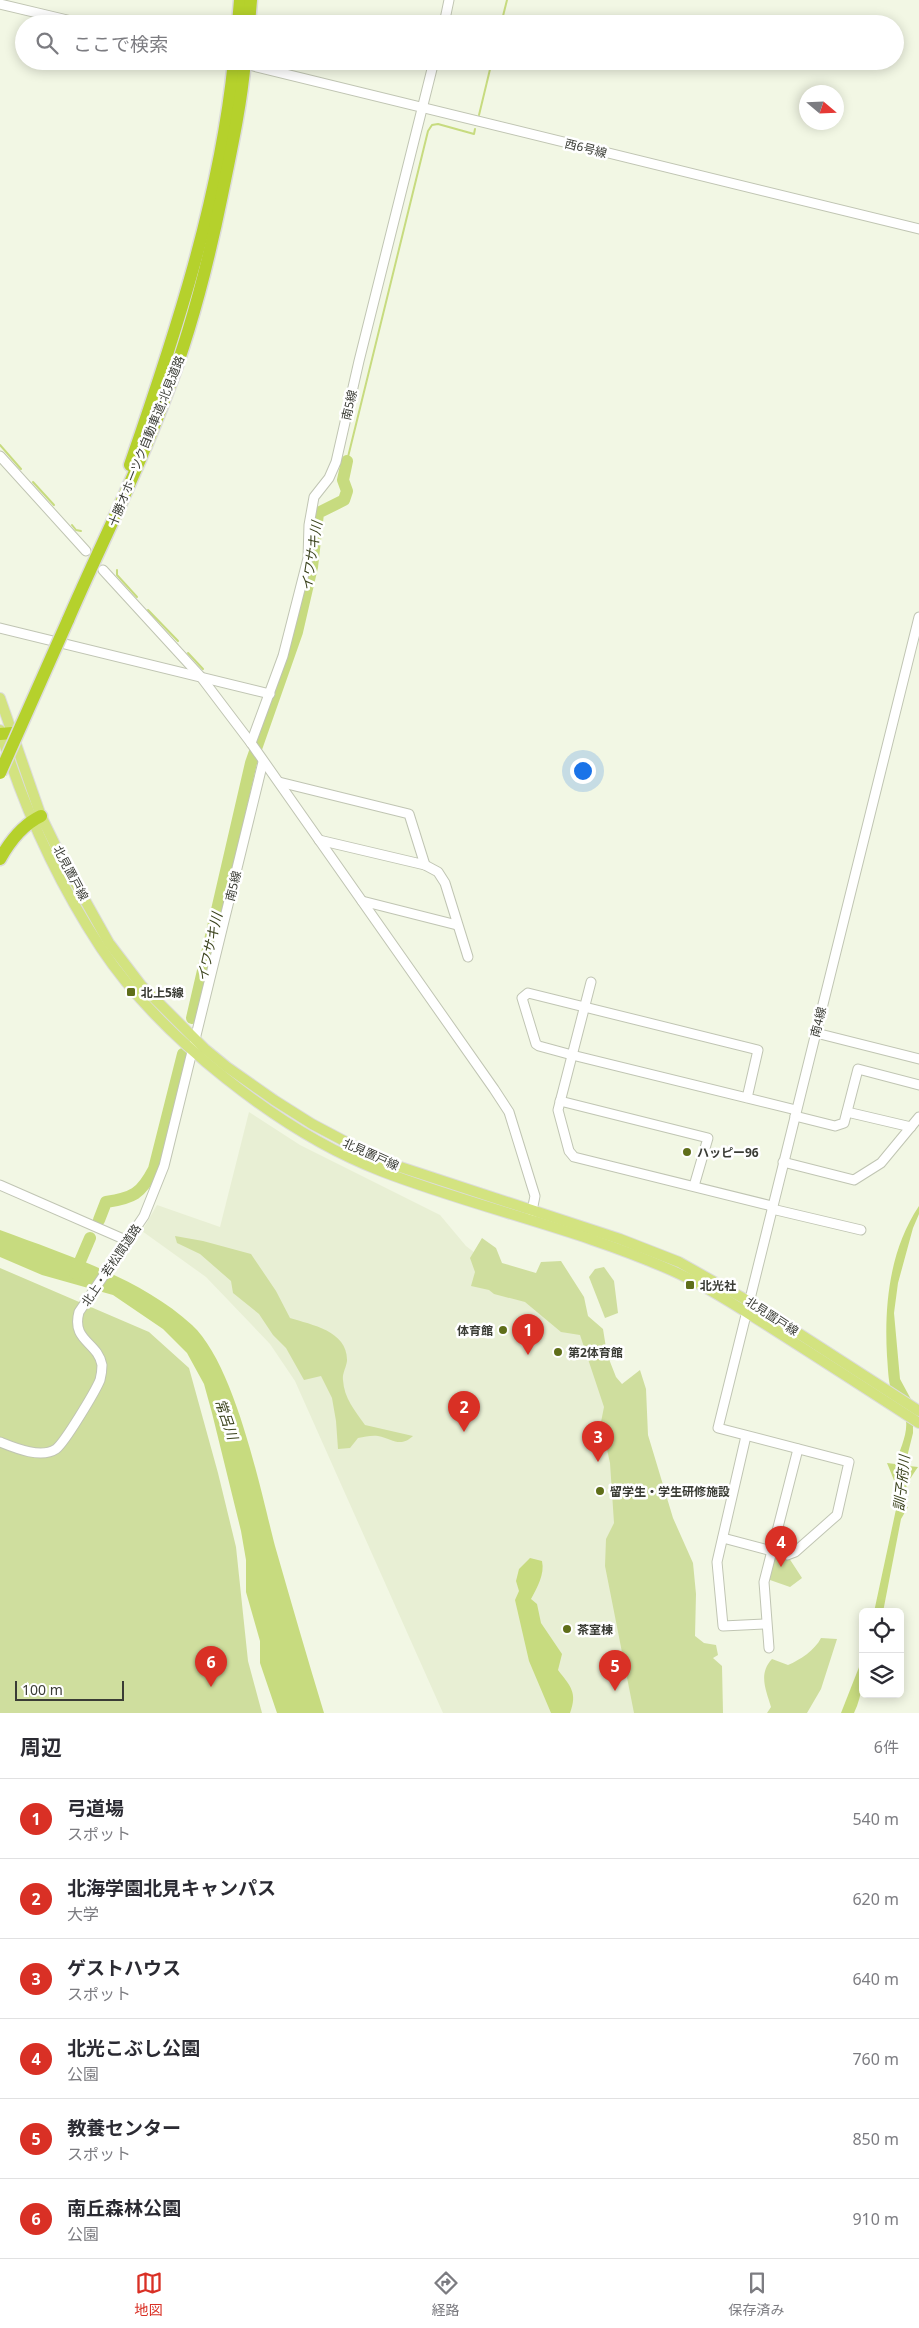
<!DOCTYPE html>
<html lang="ja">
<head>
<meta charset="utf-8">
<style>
	:root { --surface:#fff; --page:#f2f2f3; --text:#2b2b33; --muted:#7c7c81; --line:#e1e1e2; --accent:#d93025 }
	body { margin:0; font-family:"Noto Sans","Noto Sans JP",sans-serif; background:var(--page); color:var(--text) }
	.controls { position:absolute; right:15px; bottom:15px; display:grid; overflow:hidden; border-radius:8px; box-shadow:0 2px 12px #0003 }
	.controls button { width:45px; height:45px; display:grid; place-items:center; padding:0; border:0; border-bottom:1px solid var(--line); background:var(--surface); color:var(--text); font:25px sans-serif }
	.compass { position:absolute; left:799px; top:85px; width:45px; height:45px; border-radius:50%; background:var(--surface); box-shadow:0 2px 12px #0003; rotate:109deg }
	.scale { position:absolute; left:15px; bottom:12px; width:109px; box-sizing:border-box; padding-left:5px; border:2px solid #3a3c35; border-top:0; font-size:14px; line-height:18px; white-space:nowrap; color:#3a3c35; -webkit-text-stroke:4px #fff; paint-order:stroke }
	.you { position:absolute; left:582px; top:770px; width:18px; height:18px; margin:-12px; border:4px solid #fff; border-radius:50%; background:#1a73e8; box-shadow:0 0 0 8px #1a73e833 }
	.badge { display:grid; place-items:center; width:32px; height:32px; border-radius:50%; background:var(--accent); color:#fff; font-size:16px; font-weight:700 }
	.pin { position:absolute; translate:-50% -41px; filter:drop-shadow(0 1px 2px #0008) }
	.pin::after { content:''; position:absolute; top:26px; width:18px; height:15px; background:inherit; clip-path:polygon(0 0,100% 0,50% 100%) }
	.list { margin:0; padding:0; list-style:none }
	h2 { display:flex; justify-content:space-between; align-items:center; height:65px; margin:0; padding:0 20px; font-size:21px }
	h2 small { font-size:16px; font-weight:400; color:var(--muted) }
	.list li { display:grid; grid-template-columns:32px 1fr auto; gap:15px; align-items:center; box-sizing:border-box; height:80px; padding:0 20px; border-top:1px solid var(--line) }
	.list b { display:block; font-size:19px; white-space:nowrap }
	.list p { margin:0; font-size:16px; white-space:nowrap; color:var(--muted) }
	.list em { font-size:16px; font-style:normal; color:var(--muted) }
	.icon { flex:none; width:28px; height:28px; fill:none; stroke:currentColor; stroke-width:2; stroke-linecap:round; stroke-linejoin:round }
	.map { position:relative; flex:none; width:919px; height:1713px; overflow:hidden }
	.search { position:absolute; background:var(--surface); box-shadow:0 2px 12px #0003; left:15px; right:15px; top:15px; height:55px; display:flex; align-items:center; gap:12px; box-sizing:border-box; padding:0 18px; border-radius:28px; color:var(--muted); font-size:19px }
	.sheet { height:545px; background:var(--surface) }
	nav { display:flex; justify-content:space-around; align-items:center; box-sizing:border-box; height:70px; border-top:1px solid var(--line); background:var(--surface); font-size:14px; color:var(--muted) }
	nav a { display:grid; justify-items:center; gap:2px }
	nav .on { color:var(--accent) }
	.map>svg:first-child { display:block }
	.built { fill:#e8efd4 }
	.green { fill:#cfde9e }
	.water { fill:#c7db7f }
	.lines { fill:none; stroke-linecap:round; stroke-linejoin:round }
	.stream { stroke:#c7db7f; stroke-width:2 }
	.river { stroke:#c7db7f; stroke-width:12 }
	.minor-casing { stroke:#c0c5b3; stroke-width:11 }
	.major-casing { stroke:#dcdcdb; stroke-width:12 }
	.highway-casing { stroke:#dcdcdb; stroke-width:15 }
	.minor { stroke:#fff; stroke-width:9 }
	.major { stroke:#d3e380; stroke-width:10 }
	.highway { stroke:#b5d12c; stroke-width:12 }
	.highway-bridge-casing { stroke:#dcdcdb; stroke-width:15; stroke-linecap:butt }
	.highway-bridge { stroke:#b5d12c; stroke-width:12 }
	.poi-dot { fill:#5f6e19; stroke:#fff; stroke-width:2 }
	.labels { text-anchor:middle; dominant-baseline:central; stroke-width:5; stroke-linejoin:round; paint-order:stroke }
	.street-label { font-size:12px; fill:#3a3c35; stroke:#fff }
	.poi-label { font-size:12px; font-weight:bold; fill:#3a3c35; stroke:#fff; text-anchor:start }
	.water-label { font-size:14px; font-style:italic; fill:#3b431d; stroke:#fff }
</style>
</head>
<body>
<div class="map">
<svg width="919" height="1713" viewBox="0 0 919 1713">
	<rect width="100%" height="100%" fill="#f2f7e4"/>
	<path class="built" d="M249 1112 300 1145 440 1215 466 1246 551 1312 585 1332 607 1407 638 1713H443L295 1381 270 1344 206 1277 142 1231 157 1205 220 1227Z"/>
	<g class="green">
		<path d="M175 1236 203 1241 251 1254 276 1291 290 1318C312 1325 348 1331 347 1361 346 1368 342 1374 343 1380 344 1398 355 1411 365 1425L413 1436C400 1448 393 1439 378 1436 371 1435 365 1437 358 1438L350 1448 338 1449 336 1421 332 1398 321 1376 304 1380 286 1348 273 1335 259 1314 233 1293 231 1281 200 1254 177 1243Z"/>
		<path d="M482 1238 496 1248 502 1263 536 1273 541 1262 561 1261 584 1297 588 1316 603 1329 607 1354 616 1377 622 1384 640 1370 646 1389 648 1435 673 1518 693 1563 696 1594 695 1636 704 1643 716 1645 718 1655 713 1658 722 1666 723 1713H634L605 1566 606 1539 614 1523 610 1463 601 1422 604 1407 580 1335 561 1332 525 1302 494 1294 489 1290 471 1286 475 1272 470 1258Z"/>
		<path d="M604 1267 614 1281 618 1313 605 1318 589 1277 595 1269Z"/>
		<path d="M0 1268 149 1332 189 1368 218 1473 236 1547 248 1661 262 1713H0Z"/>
		<path d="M773 1550 787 1555 802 1578 790 1587 770 1580 764 1582Z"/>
		<path d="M821 1638 837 1639 821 1689 807 1713H767L771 1707C766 1690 758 1674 772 1659L788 1665C800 1660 815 1650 821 1638Z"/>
	</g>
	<g class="water">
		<path d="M919 1206V1214L913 1228 898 1283 894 1313 900 1379 913 1403V1433L907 1457 909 1466 918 1467C910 1479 899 1493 908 1507L901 1519 883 1612H874L898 1500V1490L887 1463 895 1464C900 1449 911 1429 904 1413 900 1405 893 1398 891 1390 888 1379 888 1367 887 1356 884 1304 890 1249 919 1206Z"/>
		<path d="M0 1230C64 1254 141 1278 192 1325 235 1365 260 1488 275 1546 291 1602 307 1657 324 1713H277L260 1663V1641L246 1592V1560L241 1531 212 1413 204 1384 187 1353 163 1329 113 1295 42 1275 0 1257Z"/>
		<path d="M530 1558 542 1561C545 1574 537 1588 531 1599L537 1604 541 1623 562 1654 558 1670C570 1686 578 1692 570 1713H551L529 1661 515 1600 519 1591 516 1581 519 1569Z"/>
		<path d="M863 1657C863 1677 863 1694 854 1713H841Z"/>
	</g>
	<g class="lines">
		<g class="stream">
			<path d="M501 24 507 0"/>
			<path d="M479 115 492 61"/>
			<path d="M0 445 21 469"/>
			<path d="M347 461 428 131 432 125 438 124 474 134 475 129"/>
			<path d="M33 482 54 505"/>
			<path d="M72 525 76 530 81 531"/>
			<path d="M117 570V575L137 597"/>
			<path d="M148 610 178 641"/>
			<path d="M188 653 203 669"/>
		</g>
		<g class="river">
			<path d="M192 1018 251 763 297 632 312 567 318 513 344 500 347 491 343 480 347 461"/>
			<path d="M99 1220 106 1202C133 1198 141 1194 154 1169L183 1054"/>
			<path d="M75 1273 90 1238"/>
		</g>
		<g class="minor-casing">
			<g id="minor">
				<path d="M0 4 84 24"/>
				<path d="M444 24 449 0"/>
				<path d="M253 66 919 229"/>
				<path d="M0 456 86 551"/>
				<path d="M103 570 201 677 251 743 494 1089 509 1112 535 1196 531 1216"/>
				<path d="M0 628 270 694"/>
				<path d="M251 743 283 656 308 558 309 525 314 497 329 478 336 462 359 361 434 61"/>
				<path d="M279 782 409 814 425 865 319 840"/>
				<path d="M425 865 438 872 445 883 468 957"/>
				<path d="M362 901 457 925"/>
				<path d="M591 982 558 1110 569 1151 574 1157 772 1206"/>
				<path d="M816 1033 919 1059"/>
				<path d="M747 1098 758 1050 528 993 522 998 536 1044 539 1046 572 1055 796 1110"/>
				<path d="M560 1101 708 1138 694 1186"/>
				<path d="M847 1112 911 1127"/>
				<path d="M795 1116 835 1126 844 1123 858 1069 919 1085"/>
				<path d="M783 1162 854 1180 881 1163 919 1117"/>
				<path d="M0 1185 128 1241"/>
				<path d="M772 1209 861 1230"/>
				<path d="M746 1436 717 1562 723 1626 766 1624"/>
				<path d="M0 1442C15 1448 41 1459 56 1449 65 1442 95 1392 100 1380 101 1376 102 1370 102 1365 98 1342 71 1341 79 1312L144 1216 164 1166 263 762"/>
				<path d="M723 1538 787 1555 795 1552 837 1515 849 1462 718 1428 919 617"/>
				<path d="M769 1648 764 1582 798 1449"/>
			</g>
		</g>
		<g class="major-casing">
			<g id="major">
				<path d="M0 698 41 816 63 861 109 943 141 985 205 1049 227 1067 274 1100 312 1124 382 1161 620 1239 679 1262 750 1302 919 1411"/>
				<path d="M0 730C23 806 57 881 101 948 160 1037 282 1133 381 1171 477 1208 579 1229 673 1271 702 1284 729 1301 757 1319 811 1353 865 1388 919 1423"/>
			</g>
		</g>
		<g class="highway-casing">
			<g id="highway">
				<path d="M238 24 240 0"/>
				<path d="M249 24 251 0"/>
				<path d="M130 465C175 335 220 199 234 61"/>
				<path d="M68 620C100 546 137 474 165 398 191 332 208 264 222 195 231 151 241 106 245 61"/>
				<path d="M0 734 12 733"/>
				<path d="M0 859C10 841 22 825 41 816"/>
			</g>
		</g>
		<use href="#minor" class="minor"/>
		<use href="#major" class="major"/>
		<use href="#highway" class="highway"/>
		<g class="highway-bridge-casing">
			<path id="highway-bridge" d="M0 773 68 620"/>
		</g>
		<use href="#highway-bridge" class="highway-bridge"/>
	</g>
	<g class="poi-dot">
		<rect x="126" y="987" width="10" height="10" rx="2.5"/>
		<circle cx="687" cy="1152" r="5"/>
		<rect x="685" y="1280" width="10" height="10" rx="2.5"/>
		<circle cx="503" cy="1330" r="5"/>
		<circle cx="558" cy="1352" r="5"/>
		<circle cx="600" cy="1491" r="5"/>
		<circle cx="567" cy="1629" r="5"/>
	</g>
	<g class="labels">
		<g class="street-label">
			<text transform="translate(586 148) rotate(14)">西6号線</text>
			<text transform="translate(349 405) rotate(-77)">南5線</text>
			<text transform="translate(146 441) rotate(-68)">十勝オホーツク自動車道;北見道路</text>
			<text transform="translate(71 873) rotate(62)">北見置戸線</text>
			<text transform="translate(233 886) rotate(-76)">南5線</text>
			<text transform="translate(818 1022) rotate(-76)">南4線</text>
			<text transform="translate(371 1154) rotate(24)">北見置戸線</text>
			<text transform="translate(111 1265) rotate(-56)">北上・若松間道路</text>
			<text transform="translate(772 1316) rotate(33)">北見置戸線</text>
		</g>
		<g class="poi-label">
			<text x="141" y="992">北上5線</text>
			<text x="697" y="1152">ハッピー96</text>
			<text x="700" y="1285">北光社</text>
			<text x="493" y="1330" text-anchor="end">体育館</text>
			<text x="568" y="1352">第2体育館</text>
			<text x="610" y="1491">留学生・学生研修施設</text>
			<text x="577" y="1629">茶室棟</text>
		</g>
		<g class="water-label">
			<text transform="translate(311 556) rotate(-81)">イワサキ川</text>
			<text transform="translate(209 947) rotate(-77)">イワサキ川</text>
			<text transform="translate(227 1419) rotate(71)">常呂川</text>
			<text transform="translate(901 1483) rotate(-84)">訓子府川</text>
		</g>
	</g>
</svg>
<div class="controls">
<button><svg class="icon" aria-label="locate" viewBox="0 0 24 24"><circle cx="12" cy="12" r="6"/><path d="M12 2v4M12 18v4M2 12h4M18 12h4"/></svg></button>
<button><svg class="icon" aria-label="layers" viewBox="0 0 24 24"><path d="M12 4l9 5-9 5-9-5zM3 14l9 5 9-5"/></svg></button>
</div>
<svg class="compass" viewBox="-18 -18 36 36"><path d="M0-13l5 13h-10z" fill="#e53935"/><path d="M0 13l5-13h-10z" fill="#7c7c81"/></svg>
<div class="scale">100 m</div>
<div class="you"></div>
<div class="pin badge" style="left:528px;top:1355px">1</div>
<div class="pin badge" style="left:464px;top:1432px">2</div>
<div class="pin badge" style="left:598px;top:1462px">3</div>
<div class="pin badge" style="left:781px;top:1567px">4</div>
<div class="pin badge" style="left:615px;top:1691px">5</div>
<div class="pin badge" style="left:211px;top:1687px">6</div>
<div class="search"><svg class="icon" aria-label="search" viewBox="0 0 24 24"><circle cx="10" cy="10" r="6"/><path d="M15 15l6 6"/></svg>ここで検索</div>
</div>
<section class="sheet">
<h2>周辺<small>6件</small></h2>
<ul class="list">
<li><span class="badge">1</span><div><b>弓道場</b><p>スポット</p></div><em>540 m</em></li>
<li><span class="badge">2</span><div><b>北海学園北見キャンパス</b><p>大学</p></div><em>620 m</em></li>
<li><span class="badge">3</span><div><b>ゲストハウス</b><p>スポット</p></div><em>640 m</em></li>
<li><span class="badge">4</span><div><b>北光こぶし公園</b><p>公園</p></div><em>760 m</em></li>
<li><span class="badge">5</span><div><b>教養センター</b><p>スポット</p></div><em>850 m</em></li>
<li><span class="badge">6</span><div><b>南丘森林公園</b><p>公園</p></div><em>910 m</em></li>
</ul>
</section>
<nav>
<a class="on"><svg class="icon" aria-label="map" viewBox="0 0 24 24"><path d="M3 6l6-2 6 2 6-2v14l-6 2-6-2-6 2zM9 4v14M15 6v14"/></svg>地図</a>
<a><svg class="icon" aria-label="directions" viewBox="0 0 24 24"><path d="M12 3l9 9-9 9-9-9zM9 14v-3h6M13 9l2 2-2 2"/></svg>経路</a>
<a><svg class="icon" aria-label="saved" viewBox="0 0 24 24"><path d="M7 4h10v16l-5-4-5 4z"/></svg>保存済み</a>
</nav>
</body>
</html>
